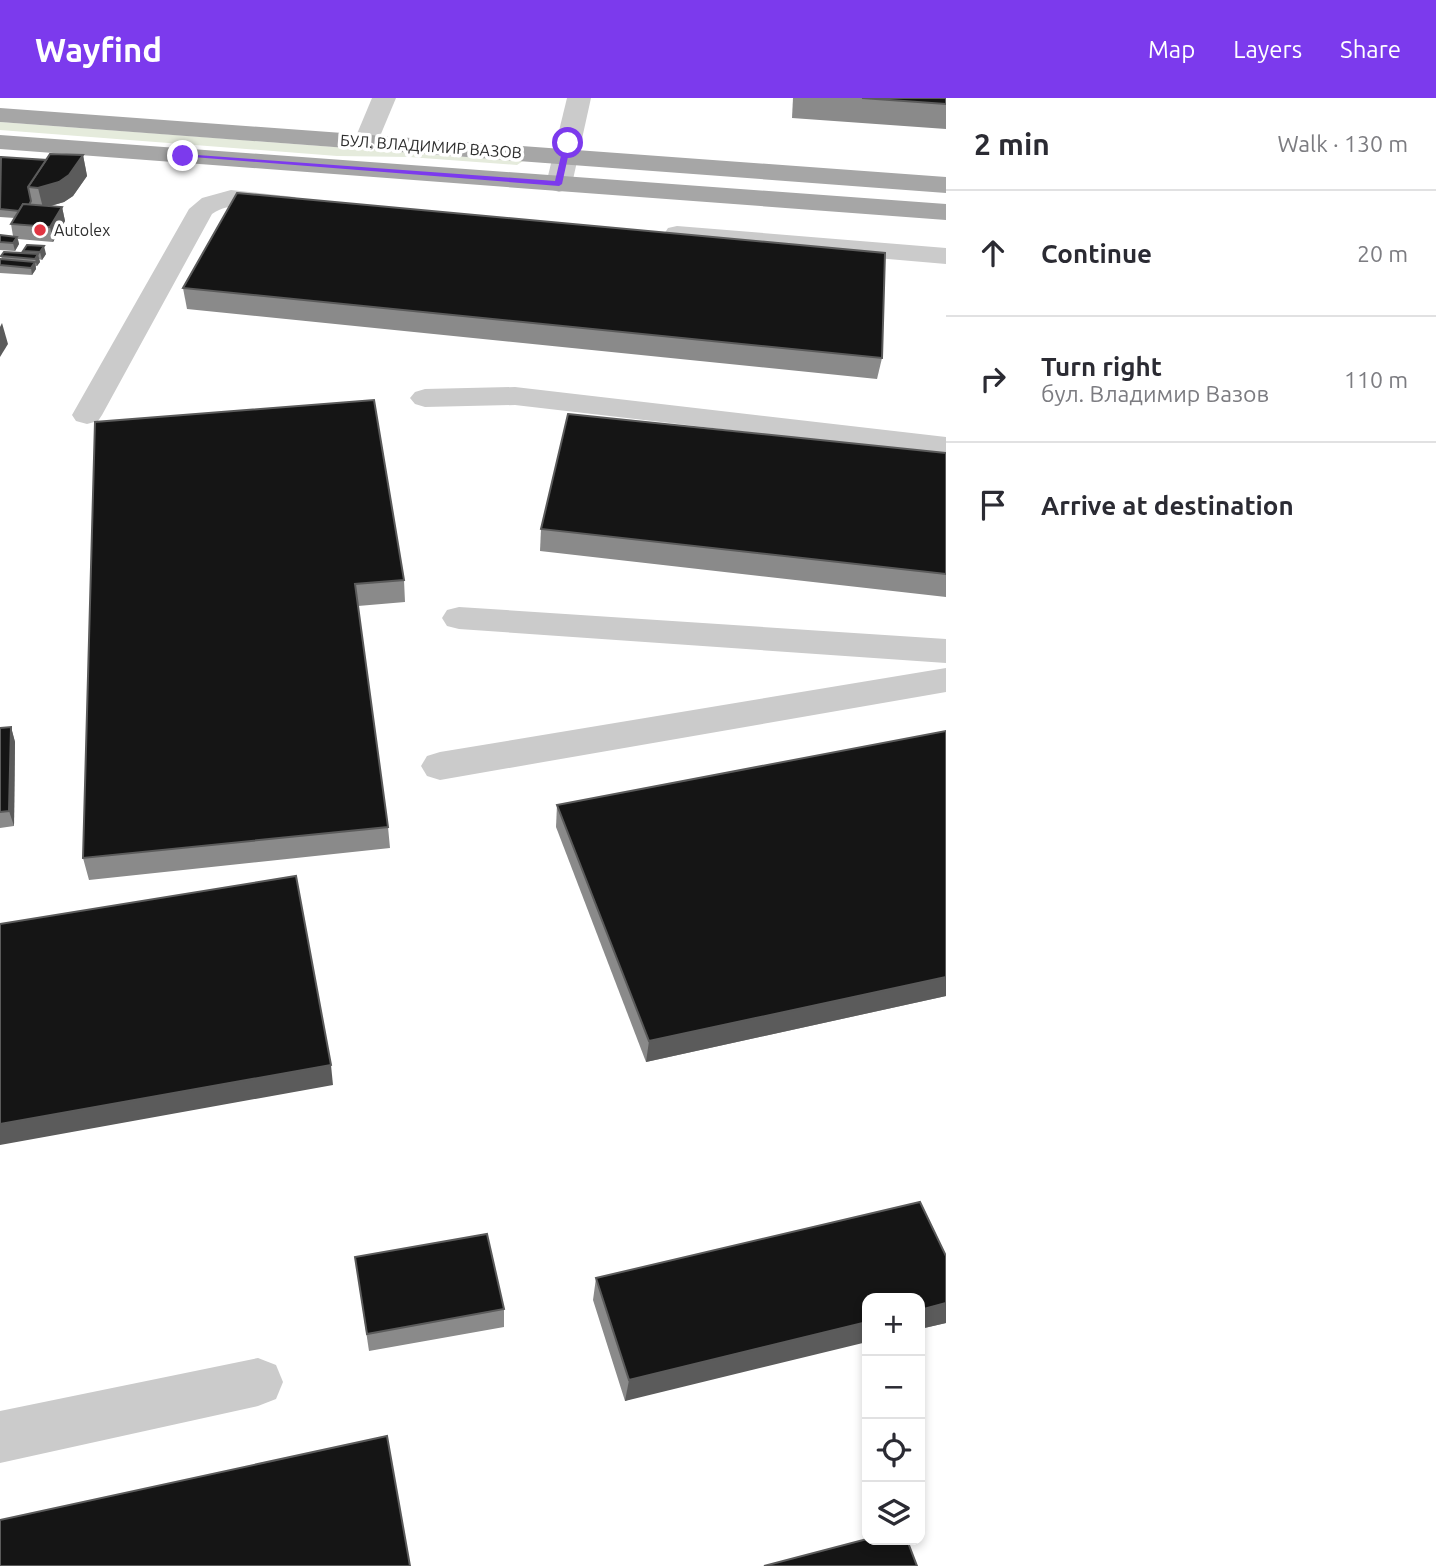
<!DOCTYPE html>
<html lang="en">
<head>
<meta charset="utf-8">
<style>
	:root { --surface:#fff; --page:#f2f2f3; --text:#2b2b33; --muted:#7c7c81; --line:#e1e1e2; --accent:#7c3aed }
	body { margin:0; font-family:Ubuntu,sans-serif; background:var(--page); color:var(--text) }
	.controls { position:absolute; right:21px; bottom:21px; display:grid; overflow:hidden; border-radius:14px; box-shadow:0 4px 10px #0003 }
	.controls button { width:63px; height:63px; display:grid; place-items:center; padding:0; border:0; border-bottom:2px solid var(--line); background:var(--surface); color:var(--text); font:35px sans-serif }
	.stop { position:absolute; width:21px; height:21px; margin:-16px; border:5px solid #7c3aed; border-radius:50%; background:#fff }
	.stop.end { background:#7c3aed; border-color:#fff; box-shadow:0 2px 7px #0008 }
	.list { margin:0; padding:0; list-style:none }
	h2 { display:flex; justify-content:space-between; align-items:center; height:91px; margin:0; padding:0 28px; font-size:30px }
	h2 small { font-size:23px; font-weight:400; color:var(--muted) }
	.list li { display:grid; grid-template-columns:46px 1fr auto; gap:21px; align-items:center; box-sizing:border-box; height:126px; padding:0 28px; border-top:2px solid var(--line) }
	.list b { display:block; font-size:26px; white-space:nowrap }
	.list p { margin:0; font-size:23px; white-space:nowrap; color:var(--muted) }
	.list em { font-size:23px; font-style:normal; color:var(--muted) }
	.icon { flex:none; width:38px; height:38px; fill:none; stroke:currentColor; stroke-width:2; stroke-linecap:round; stroke-linejoin:round }
	.map { position:relative; flex:none; width:946px; height:1468px; overflow:hidden }
	header { display:flex; align-items:center; gap:42px; box-sizing:border-box; height:98px; padding:0 35px; background:var(--accent); color:#fff }
	header strong { font-size:33px }
	nav { display:flex; gap:38px; margin-inline-start:auto; font-size:24px }
	main { display:flex }
	aside { flex:1; background:var(--surface) }
	.map>svg:first-child { display:block }
	.green { fill:#e5ebdc }
	.lines { fill:none; stroke-linecap:round; stroke-linejoin:round }
	.minor { fill:#cbcbcb; fill-rule:evenodd }
	.major { fill:#a6a6a6; fill-rule:evenodd }
	.wall { fill:#8a8a8a }
	.shaded-wall { fill:#5b5b5b }
	.building { fill:#151515; stroke:#5b5b5b; stroke-width:2 }
	.route { fill:#7c3aed }
	.poi-dot { fill:#e13542; stroke:#fff; stroke-width:2.5 }
	.labels { text-anchor:middle; dominant-baseline:central; stroke-width:7; stroke-linejoin:round; paint-order:stroke }
	.far-street-label { font-size:16px; fill:#2e2e2e; stroke:#fff }
	.far-poi-label { font-size:16px; fill:#2e2e2e; stroke:#fff; text-anchor:start }
</style>
</head>
<body>
<header>
<strong>Wayfind</strong>
<nav><a>Map</a><a>Layers</a><a>Share</a></nav>
</header>
<main>
<div class="map">
<svg width="946" height="1468" viewBox="0 0 946 1468">
	<rect width="100%" height="100%" fill="#fff"/>
	<path class="green" d="M0 24 523 63 517 67 409 59 337 58 0 32Z"/>
	<g class="lines">
		<g class="minor">
			<path d="M372 0H396L378 43 375 48 366 50 357 48 354 43Z"/>
			<path d="M567 0H591L572 86 568 91 559 94 550 91 546 86Z"/>
			<path d="M231 92 295 99 299 104 295 109C267 116 238 98 212 116L102 317 98 323 87 326 76 323 72 317 189 111 202 100Z"/>
			<path d="M677 128 946 150V166L668 142 664 136 668 130Z"/>
			<path d="M515 289 946 339V357L515 307 425 309 415 306 410 300 415 294 425 291Z"/>
			<path d="M459 509 946 541V565L459 531 447 528 442 520 447 512Z"/>
			<path d="M946 570V594L440 682 427 678 421 668 427 658 440 654Z"/>
			<path d="M258 1260 276 1267 283 1284 276 1301 258 1308 0 1365V1313Z"/>
		</g>
		<g class="major">
			<path d="M0 10 946 79V95L0 24Z"/>
			<path d="M0 37 946 106V122L0 51Z"/>
		</g>
	</g>
	<g class="wall">
		<path d="M793 0H946V31L792 20Z"/>
		<path d="M83 57 87 78 73 98 64 104 51 108 62 109 65 123 53 144 18 141 19 146 15 153 0 152V137L13 138 11 126 15 120 0 119V60L46 62Z"/>
		<path d="M27 147 46 156 42 162 39 161 40 164 37 168H36V171L32 177 0 175V161H2L1 158 23 155V153Z"/>
		<path d="M183 190 882 260 877 281 187 211Z"/>
		<path d="M95 324 404 482 405 504 358 508 388 729 390 750 89 782 83 760Z"/>
		<path d="M946 355V499L540 453 541 431Z"/>
		<path d="M11 629 15 644 14 728 0 730V630Z"/>
		<path d="M946 633V898L646 964 556 729 557 707Z"/>
		<path d="M946 1158V1225L920 1231V1200L625 1303 593 1202 596 1180Z"/>
		<path d="M355 1159 504 1211V1229L369 1253Z"/>
	</g>
	<g class="shaded-wall">
		<path d="M83 57 87 78 73 98 64 104 43 110 38 90Z"/>
		<path d="M62 109 65 123 53 144 50 129Z"/>
		<path d="M17 139 19 146 15 153 13 145Z"/>
		<path d="M44 148 46 156 42 162 40 154Z"/>
		<path d="M38 156 40 164 37 168 35 161Z"/>
		<path d="M35 164 36 171 32 177 31 170Z"/>
		<path d="M2 225 8 246 0 259V229Z"/>
		<path d="M11 629 15 644 14 728 9 713Z"/>
		<path d="M946 879V898L646 964 649 943Z"/>
		<path d="M331 967 333 987 0 1047V1026Z"/>
		<path d="M946 1205V1225L920 1231V1212Z"/>
		<path d="M867 1224V1244L625 1303 629 1282Z"/>
	</g>
	<g class="building">
		<path d="M862 0H946V6Z"/>
		<path d="M50 56 83 57 69 77 59 84 38 90 28 89Z"/>
		<path d="M1 59 46 62 28 89 31 103 29 107 23 106 19 113 0 111Z"/>
		<path d="M237 95 885 155 882 260 183 190Z"/>
		<path d="M23 106 62 109 50 129 11 126Z"/>
		<path d="M0 137 17 139 13 145 0 144Z"/>
		<path d="M27 147 44 148 40 154 23 153Z"/>
		<path d="M4 154 38 156 35 161 1 158Z"/>
		<path d="M0 161 35 164 31 170 0 167Z"/>
		<path d="M374 302 404 482 355 486 388 729 83 760 95 324Z"/>
		<path d="M568 316 946 355V476L541 431Z"/>
		<path d="M11 629 9 713 0 714V630Z"/>
		<path d="M946 633V879L649 943 557 707Z"/>
		<path d="M296 778 331 967 0 1026V826Z"/>
		<path d="M920 1104 946 1158V1205L920 1212V1200H867V1224L629 1282 596 1180Z"/>
		<path d="M487 1136 504 1211 367 1236 355 1159Z"/>
		<path d="M387 1338 410 1468H0V1422Z"/>
		<path d="M867 1441 907 1442 917 1468H764Z"/>
	</g>
	<path class="route" d="M568 43 571 45 562 86 559 88 180 58 183 56 555 83 564 45Z"/>
	<circle class="poi-dot" cx="40" cy="132" r="7"/>
	<g class="labels">
		<g class="far-street-label">
			<text transform="translate(431 48) rotate(4)">БУЛ. ВЛАДИМИР ВАЗОВ</text>
		</g>
		<g class="far-poi-label">
			<text x="54" y="132">Autolex</text>
		</g>
	</g>
</svg>
<div class="controls">
<button>+</button>
<button>−</button>
<button><svg class="icon" aria-label="locate" viewBox="0 0 24 24"><circle cx="12" cy="12" r="6"/><path d="M12 2v4M12 18v4M2 12h4M18 12h4"/></svg></button>
<button><svg class="icon" aria-label="layers" viewBox="0 0 24 24"><path d="M12 4l9 5-9 5-9-5zM3 14l9 5 9-5"/></svg></button>
</div>
<div class="stop" style="left:568px;top:45px"></div>
<div class="stop end" style="left:183px;top:58px"></div>
</div>
<aside>
<h2>2 min<small>Walk · 130 m</small></h2>
<ul class="list">
<li><svg class="icon" aria-label="ahead" viewBox="0 0 24 24"><path d="M12 20V5M6 11l6-6 6 6"/></svg><div><b>Continue</b></div><em>20 m</em></li>
<li><svg class="icon" aria-label="right" viewBox="0 0 24 24"><path d="M7 20v-9h11M14 6l5 5-5 5"/></svg><div><b>Turn right</b><p>бул. Владимир Вазов</p></div><em>110 m</em></li>
<li><svg class="icon" aria-label="arrive" viewBox="0 0 24 24"><path d="M6 21V4h12l-3 4 3 4H6"/></svg><div><b>Arrive at destination</b></div></li>
</ul>
</aside>
</main>
</body>
</html>
